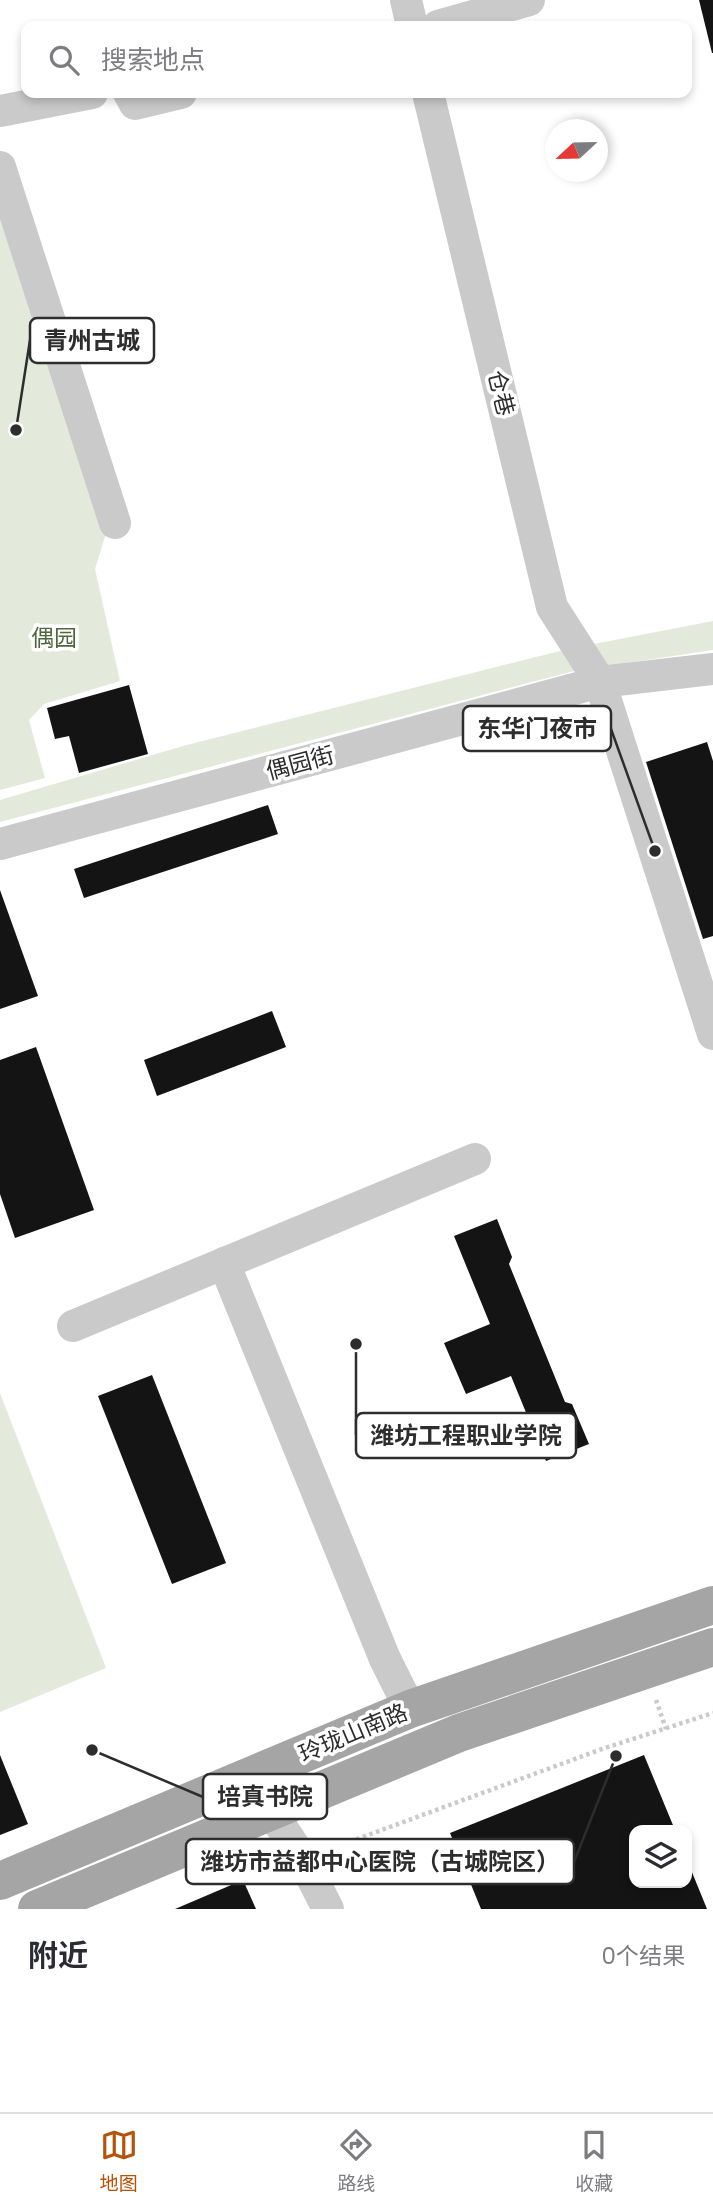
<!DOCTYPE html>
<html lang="zh">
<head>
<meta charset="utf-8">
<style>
	:root { --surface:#fff; --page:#f2f2f3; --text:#2b2b33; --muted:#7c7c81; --line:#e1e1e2; --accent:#b45309 }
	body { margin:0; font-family:Poppins,"Noto Sans SC",sans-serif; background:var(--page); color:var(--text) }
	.controls { position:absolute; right:21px; bottom:21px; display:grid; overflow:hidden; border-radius:14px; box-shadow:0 4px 10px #0003 }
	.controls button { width:63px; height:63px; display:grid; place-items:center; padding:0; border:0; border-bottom:2px solid var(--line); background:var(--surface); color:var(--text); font:35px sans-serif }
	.compass { position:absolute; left:545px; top:119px; width:63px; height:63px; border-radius:50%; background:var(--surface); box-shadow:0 4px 10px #0003; rotate:248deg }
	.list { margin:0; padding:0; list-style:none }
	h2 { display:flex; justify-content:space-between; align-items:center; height:91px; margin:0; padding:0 28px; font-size:30px }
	h2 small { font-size:23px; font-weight:400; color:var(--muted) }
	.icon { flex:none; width:38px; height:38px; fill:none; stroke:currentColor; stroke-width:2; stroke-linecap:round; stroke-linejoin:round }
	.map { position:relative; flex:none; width:713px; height:1909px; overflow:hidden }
	.search { position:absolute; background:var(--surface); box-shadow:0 4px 10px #0003; left:21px; right:21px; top:21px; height:77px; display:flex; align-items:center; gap:18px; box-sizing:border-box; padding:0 24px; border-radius:14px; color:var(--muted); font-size:26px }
	.sheet { height:203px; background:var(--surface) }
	nav { display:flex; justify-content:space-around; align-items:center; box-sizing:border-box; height:98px; border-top:2px solid var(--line); background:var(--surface); font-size:19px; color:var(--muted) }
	nav a { display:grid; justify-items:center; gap:4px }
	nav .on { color:var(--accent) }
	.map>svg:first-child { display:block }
	.green { fill:#e3eadb }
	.building { fill:#141414 }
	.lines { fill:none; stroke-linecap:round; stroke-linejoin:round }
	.path { stroke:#cacaca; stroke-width:4.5; stroke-dasharray:3.5 3.5; stroke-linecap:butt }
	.minor { stroke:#cacaca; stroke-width:32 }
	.major { stroke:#a5a5a5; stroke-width:38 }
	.labels { text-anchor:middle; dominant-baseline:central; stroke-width:7; stroke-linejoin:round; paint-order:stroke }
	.street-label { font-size:23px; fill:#2d2d2d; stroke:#fff }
	.park-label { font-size:23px; fill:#50663d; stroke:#fff }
	.leader { fill:none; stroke:#2d2d2d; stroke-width:2.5 }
	.callout-dot { fill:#2d2d2d; stroke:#fff; stroke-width:2.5 }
	.callout { fill:#fff; stroke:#2d2d2d; stroke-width:2.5 }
	.callout-label { font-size:24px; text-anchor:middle; font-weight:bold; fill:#2d2d2d }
</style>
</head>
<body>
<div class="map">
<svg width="713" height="1909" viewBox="0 0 713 1909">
	<rect width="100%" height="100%" fill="#fff"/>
	<g class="green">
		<path d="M0 202 107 530 95 569 120 681 44 704 29 720 45 778 0 790Z"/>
		<path d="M713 621V650L574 671 0 822V800L183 746 568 649Z"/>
		<path d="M0 1393 106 1668 0 1712Z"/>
	</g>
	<g class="building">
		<path d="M699 0H713V53H712Z"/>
		<path d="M129 685 148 754 79 773 69 736 55 739 47 708Z"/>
		<path d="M707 742 713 761V936L703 939 646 762Z"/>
		<path d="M268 805 278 834 84 898 74 869Z"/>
		<path d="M0 890 38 996 0 1009Z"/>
		<path d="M272 1011 286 1047 157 1096 144 1060Z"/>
		<path d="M36 1047 94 1210 15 1238 0 1194V1060Z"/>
		<path d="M497 1219 512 1257 509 1264 565 1402 572 1404 589 1444 546 1461 511 1376 466 1394 444 1343 490 1324 454 1236Z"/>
		<path d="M152 1375 226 1563 172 1584 98 1396Z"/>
		<path d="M0 1755 28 1824 0 1835Z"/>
		<path d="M644 1755 675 1830H634V1883H687V1860L707 1909H481L450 1833Z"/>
		<path d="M243 1880 256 1909H175Z"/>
	</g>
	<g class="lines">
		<g class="path">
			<path d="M656 1700 666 1729"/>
			<path d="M330 1849 602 1749 713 1713"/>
		</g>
		<g class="minor">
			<path d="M406 0 412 26"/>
			<path d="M438 26 529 0"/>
			<path d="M129 93 135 104 181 93"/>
			<path d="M428 93 552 607 600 682 713 1034"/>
			<path d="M0 111 92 93"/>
			<path d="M0 167 115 523"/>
			<path d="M0 844 600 682 713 669"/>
			<path d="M224 1263 385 1659 410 1709"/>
			<path d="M73 1326 475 1159"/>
			<path d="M271 1811 303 1860 328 1909"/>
		</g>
		<g class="major">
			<path d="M0 1881 410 1709 713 1605"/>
			<path d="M37 1909 459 1733 713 1647"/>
		</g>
	</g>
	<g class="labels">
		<g class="street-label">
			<text transform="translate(501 393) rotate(76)">仓巷</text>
			<text transform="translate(300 763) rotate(-15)">偶园街</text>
			<text transform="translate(353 1733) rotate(-23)">玲珑山南路</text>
		</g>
		<g class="park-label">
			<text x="54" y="638">偶园</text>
		</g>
	</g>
	<path class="leader" d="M16 430L30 340M655 851L611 729M356 1344L356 1435M92 1750L203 1797M616 1756L574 1862"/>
	<g class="callout-dot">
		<circle cx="16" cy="430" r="7"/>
		<circle cx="655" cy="851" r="7"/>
		<circle cx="356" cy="1344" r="7"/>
		<circle cx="92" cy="1750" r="7"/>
		<circle cx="616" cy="1756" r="7"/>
	</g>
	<g class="callout">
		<rect x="30" y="318" width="124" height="45" rx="7"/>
		<rect x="463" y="706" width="148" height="45" rx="7"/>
		<rect x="356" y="1413" width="220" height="45" rx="7"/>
		<rect x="203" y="1774" width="124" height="45" rx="7"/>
		<rect x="186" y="1839" width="388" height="45" rx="7"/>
	</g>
	<g class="callout-label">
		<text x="92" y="349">青州古城</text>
		<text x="537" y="737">东华门夜市</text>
		<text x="466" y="1444">潍坊工程职业学院</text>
		<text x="265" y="1805">培真书院</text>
		<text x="380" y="1870">潍坊市益都中心医院（古城院区）</text>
	</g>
</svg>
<div class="controls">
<button><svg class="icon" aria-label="layers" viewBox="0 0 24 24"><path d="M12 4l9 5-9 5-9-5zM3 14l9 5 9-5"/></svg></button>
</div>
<svg class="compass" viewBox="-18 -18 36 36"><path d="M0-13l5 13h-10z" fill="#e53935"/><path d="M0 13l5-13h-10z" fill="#7c7c81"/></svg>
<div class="search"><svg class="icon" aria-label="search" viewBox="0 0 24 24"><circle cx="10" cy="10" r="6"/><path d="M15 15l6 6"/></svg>搜索地点</div>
</div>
<section class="sheet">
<h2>附近<small>0个结果</small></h2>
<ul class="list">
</ul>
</section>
<nav>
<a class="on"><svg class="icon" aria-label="map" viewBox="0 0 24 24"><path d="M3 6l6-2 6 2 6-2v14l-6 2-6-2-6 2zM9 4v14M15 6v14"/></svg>地图</a>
<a><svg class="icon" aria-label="directions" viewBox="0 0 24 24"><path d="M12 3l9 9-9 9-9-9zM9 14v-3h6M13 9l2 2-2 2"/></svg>路线</a>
<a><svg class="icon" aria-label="saved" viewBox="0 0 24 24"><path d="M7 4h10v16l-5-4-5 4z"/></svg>收藏</a>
</nav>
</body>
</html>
